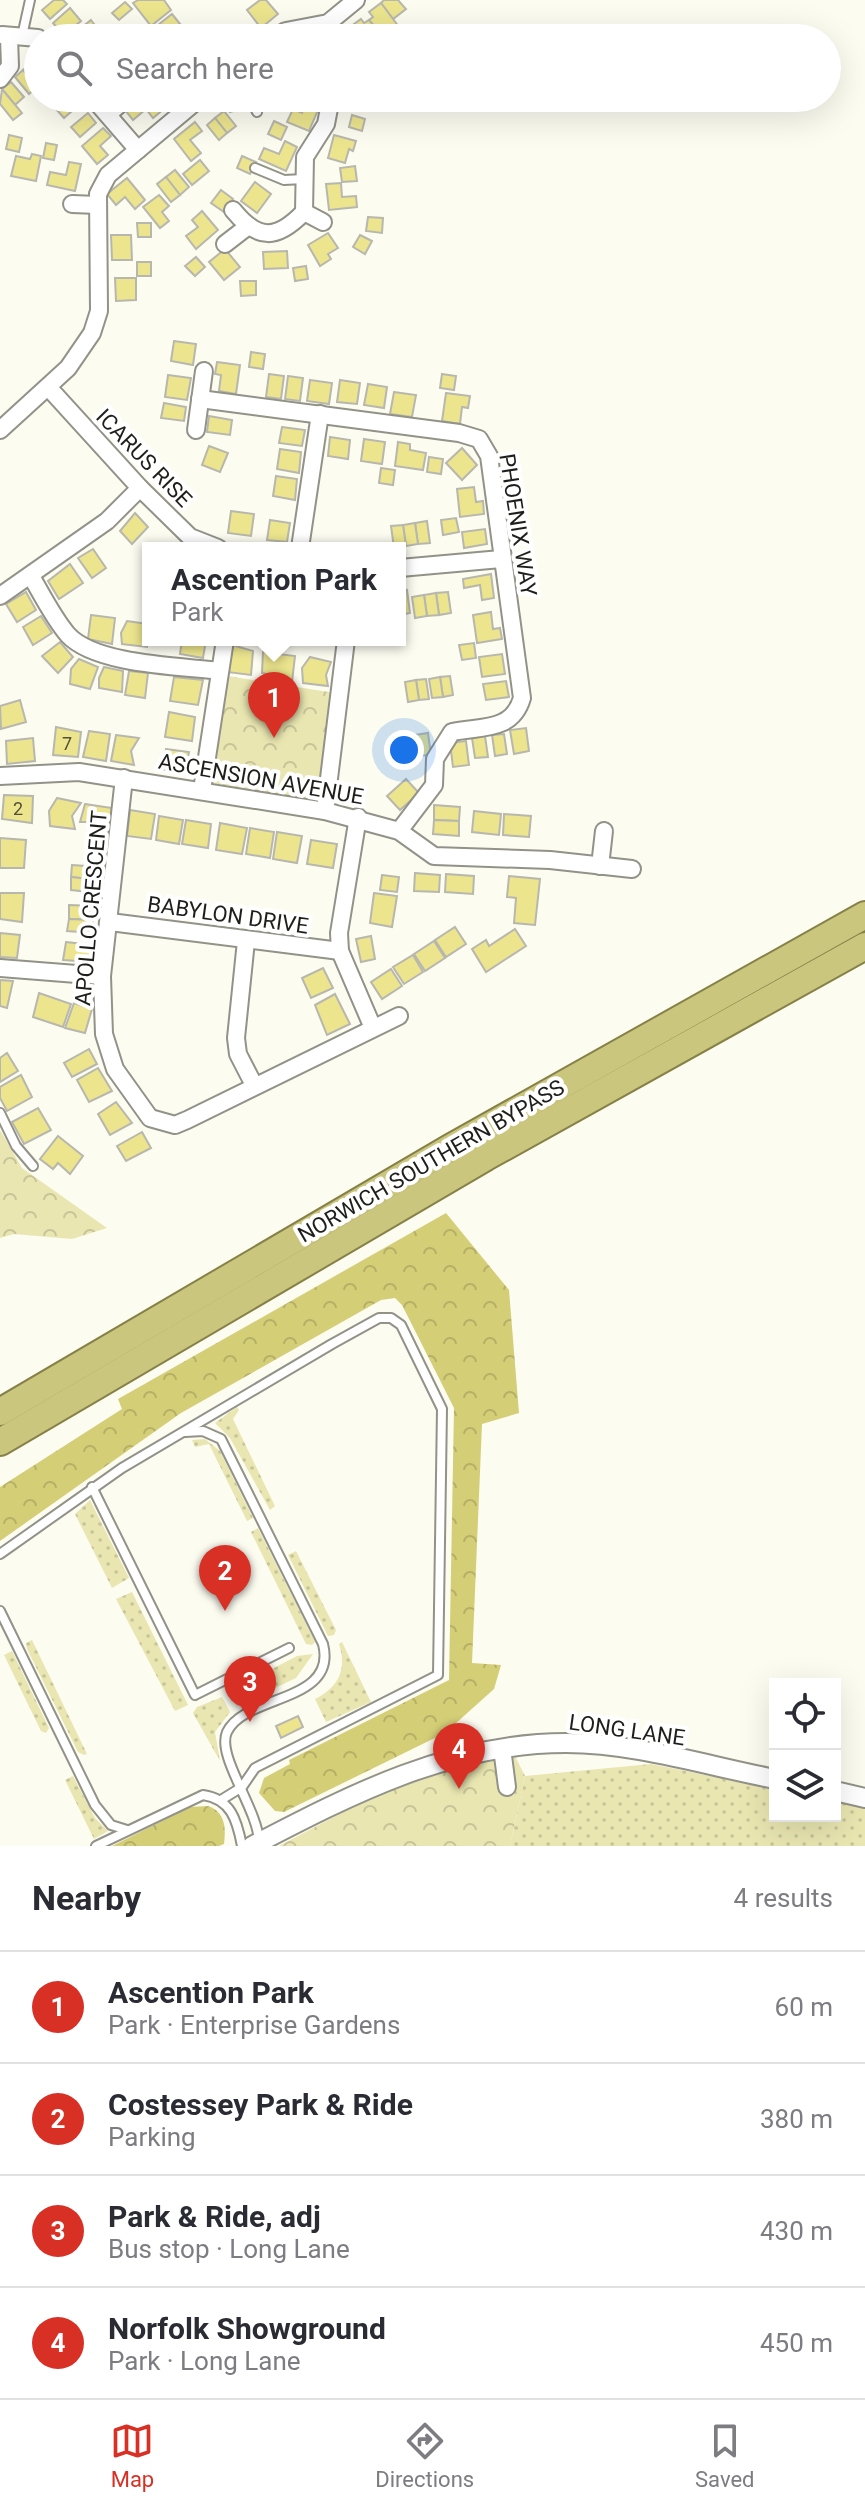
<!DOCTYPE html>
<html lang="en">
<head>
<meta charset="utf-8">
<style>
	:root { --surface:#fff; --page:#f7f7f7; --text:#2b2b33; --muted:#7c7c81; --line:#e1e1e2; --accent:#d93025 }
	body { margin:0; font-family:Roboto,sans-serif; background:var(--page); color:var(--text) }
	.controls { position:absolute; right:24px; bottom:24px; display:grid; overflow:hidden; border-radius:0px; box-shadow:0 8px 32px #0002 }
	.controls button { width:72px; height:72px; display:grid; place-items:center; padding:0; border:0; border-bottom:2px solid var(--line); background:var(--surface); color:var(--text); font:40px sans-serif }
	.you { position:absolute; left:404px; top:750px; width:28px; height:28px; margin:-20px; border:6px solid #fff; border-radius:50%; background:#1a73e8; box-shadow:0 0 0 12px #1a73e833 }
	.badge { display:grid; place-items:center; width:52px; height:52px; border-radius:50%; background:var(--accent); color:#fff; font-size:26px; font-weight:700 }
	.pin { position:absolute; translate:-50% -66px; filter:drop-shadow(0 2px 4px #0008) }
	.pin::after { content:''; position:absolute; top:42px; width:28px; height:24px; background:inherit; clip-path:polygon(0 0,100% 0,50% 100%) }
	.popup { position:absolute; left:142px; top:542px; width:264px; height:104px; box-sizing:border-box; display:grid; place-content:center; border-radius:0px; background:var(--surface); filter:drop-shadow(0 2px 6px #0005); font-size:26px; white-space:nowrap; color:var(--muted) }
	.popup b { font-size:30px; color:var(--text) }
	.popup::after { content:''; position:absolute; left:50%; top:100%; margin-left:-16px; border:16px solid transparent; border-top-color:var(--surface) }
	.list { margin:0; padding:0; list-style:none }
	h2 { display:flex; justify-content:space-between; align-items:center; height:104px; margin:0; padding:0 32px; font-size:34px }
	h2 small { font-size:26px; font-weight:400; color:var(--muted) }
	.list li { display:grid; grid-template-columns:52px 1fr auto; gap:24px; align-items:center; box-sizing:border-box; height:112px; padding:0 32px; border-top:2px solid var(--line) }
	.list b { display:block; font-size:30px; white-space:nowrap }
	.list p { margin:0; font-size:26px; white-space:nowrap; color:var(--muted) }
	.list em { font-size:26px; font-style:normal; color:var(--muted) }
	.icon { flex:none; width:44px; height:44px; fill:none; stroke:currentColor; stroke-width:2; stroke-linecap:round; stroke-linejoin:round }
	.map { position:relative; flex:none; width:865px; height:1846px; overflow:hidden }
	.search { position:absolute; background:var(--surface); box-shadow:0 8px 32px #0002; left:24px; right:24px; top:24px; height:88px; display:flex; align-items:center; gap:20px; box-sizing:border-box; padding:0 28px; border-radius:44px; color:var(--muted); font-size:30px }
	.sheet { height:552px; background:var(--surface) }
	nav { display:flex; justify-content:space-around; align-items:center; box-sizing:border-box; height:112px; border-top:2px solid var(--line); background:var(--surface); font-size:22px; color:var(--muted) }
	nav a { display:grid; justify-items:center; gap:4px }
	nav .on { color:var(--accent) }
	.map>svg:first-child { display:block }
	.grass { fill:url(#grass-dots) }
	.forest { fill:url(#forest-crowns) }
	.park { fill:url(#park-crowns) }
	.building { fill:#ece58e; stroke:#b8b7ae; stroke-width:2 }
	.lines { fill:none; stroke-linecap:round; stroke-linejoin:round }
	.service-casing { stroke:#929289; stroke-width:12 }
	.minor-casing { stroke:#929289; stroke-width:20 }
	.tertiary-casing { stroke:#929289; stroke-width:22 }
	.trunk-casing { stroke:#868147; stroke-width:30 }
	.service { stroke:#fff; stroke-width:8 }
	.minor { stroke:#fff; stroke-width:16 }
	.tertiary { stroke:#fff; stroke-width:18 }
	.trunk { stroke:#cbc67e; stroke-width:26 }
	.labels { text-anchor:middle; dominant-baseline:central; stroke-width:8; stroke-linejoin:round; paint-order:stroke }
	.number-label { font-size:18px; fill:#525038 }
	.street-label { font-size:22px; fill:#1e1e1b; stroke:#fff }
</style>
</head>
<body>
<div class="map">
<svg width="865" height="1846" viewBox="0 0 865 1846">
	<defs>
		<pattern id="grass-dots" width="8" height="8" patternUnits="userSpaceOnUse" patternTransform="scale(2)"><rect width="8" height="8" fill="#e9e6b1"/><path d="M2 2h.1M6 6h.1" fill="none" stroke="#c7c598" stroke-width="1.8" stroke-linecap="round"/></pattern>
		<pattern id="forest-crowns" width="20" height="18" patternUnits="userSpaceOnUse" patternTransform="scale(2)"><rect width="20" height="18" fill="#d4ce77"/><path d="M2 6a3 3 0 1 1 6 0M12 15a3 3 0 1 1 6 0" fill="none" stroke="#b6b066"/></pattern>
		<pattern id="park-crowns" width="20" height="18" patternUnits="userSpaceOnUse" patternTransform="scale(2)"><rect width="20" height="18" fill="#e9e6b1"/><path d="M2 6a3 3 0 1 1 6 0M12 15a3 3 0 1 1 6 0" fill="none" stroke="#c7c598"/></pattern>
	</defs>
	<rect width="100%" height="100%" fill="#fcfcf1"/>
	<g class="grass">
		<path d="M237 1407 239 1410 233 1419 275 1506 270 1510 230 1438 215 1423Z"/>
		<path d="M205 1439 220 1451 253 1518 247 1521 209 1444 195 1447 192 1440Z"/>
		<path d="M90 1500 129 1578 112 1588 75 1514Z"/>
		<path d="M258 1528 315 1642 312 1645 306 1644 251 1532Z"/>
		<path d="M296 1551 336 1630 334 1635 328 1636 288 1555Z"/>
		<path d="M132 1592 188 1705 175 1711 116 1599Z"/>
		<path d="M32 1640 87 1754 84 1755 78 1752 27 1649 26 1643Z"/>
		<path d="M342 1642 371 1702 326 1722 315 1699C339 1687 347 1669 339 1644Z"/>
		<path d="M12 1651 49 1728 46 1733 41 1731 4 1655Z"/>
		<path d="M313 1654 296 1678 237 1706 231 1694 234 1689 297 1656Z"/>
		<path d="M222 1697 230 1712 215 1732 220 1761 193 1713 197 1707Z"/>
		<path d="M651 1764 775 1789V1816H835V1801L865 1807V1846H510L525 1776Z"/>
		<path d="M73 1776 95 1818 108 1831 94 1839 65 1780Z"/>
	</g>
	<g class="forest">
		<path d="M446 1213 509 1290 519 1413 482 1424 472 1663 501 1665 494 1689 445 1733 284 1812 275 1811 259 1793 264 1778 290 1764 289 1760 449 1680 454 1408 402 1305 395 1298 381 1300 181 1413 0 1541V1487L122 1409 118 1399Z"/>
		<path d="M208 1806C225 1812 226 1827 224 1844L219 1846H112L190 1807Z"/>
	</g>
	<g class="park">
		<path d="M227 676 335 693 320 802 212 783Z"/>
		<path d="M0 1130 22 1168 107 1228 72 1239 14 1234 0 1238Z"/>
		<path d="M515 1756 525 1776 510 1846H279L362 1802 456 1764Z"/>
	</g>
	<g class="building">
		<path d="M54 0H63L67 4 50 19 42 10Z"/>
		<path d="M138 0H164L171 10 151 26 133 3Z"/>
		<path d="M260 0H266L278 14 261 28 247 10Z"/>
		<path d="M384 0H398L406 9 393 19 381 3Z"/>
		<path d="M125 2 132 9 119 20 112 13Z"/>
		<path d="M381 3 399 27 391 34 385 26 378 31 369 20 373 17 369 12Z"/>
		<path d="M70 8 81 21 63 35 53 23Z"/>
		<path d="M172 14 189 35 185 38H160L153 29Z"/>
		<path d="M361 19 364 23 369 20 378 31 369 38H359L350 27Z"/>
		<path d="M91 20 97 28 81 38 76 32Z"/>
		<path d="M31 64 38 72 37 87 23 70Z"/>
		<path d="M23 70 37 87 29 94 15 77Z"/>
		<path d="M11 82 24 97 15 105 2 89Z"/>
		<path d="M2 89 22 113 13 120 0 104Z"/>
		<path d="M69 98H75L80 104 64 118 56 109Z"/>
		<path d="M139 98H154L164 109 153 118 146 109 133 120 125 110Z"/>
		<path d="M226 98H244L247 107 230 112Z"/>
		<path d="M308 98 321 103 309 131 287 122 293 109 302 113Z"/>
		<path d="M224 111 236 126 227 133 215 118Z"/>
		<path d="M88 113 96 123 80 137 71 127Z"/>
		<path d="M352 115 365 119 362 131 349 127Z"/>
		<path d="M215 118 227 133 219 140 207 125Z"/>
		<path d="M274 121 287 127 281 140 268 134Z"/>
		<path d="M195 122 202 131 190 140 201 153 191 161 174 139Z"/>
		<path d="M103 128 111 136 100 146 108 155 97 164 82 146Z"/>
		<path d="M9 135 22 138 19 152 6 149Z"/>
		<path d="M334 135 356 141 353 151 349 149 345 163 328 158Z"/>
		<path d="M285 141 297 147 286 171 259 159 264 148 279 154Z"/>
		<path d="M46 143 57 145 54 160 43 158Z"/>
		<path d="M32 154 41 156 36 181 11 176 16 156 30 159Z"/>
		<path d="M242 156 256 162 250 174 237 168Z"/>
		<path d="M200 160 209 171 192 185 183 174Z"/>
		<path d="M69 162 81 164 75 191 47 185 50 172 66 175Z"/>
		<path d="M355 166 357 181 342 182 340 168Z"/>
		<path d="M175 170 189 187 180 195 166 177Z"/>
		<path d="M166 177 180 195 171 202 157 184Z"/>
		<path d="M127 178 145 200 135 209 125 197 116 205 107 194Z"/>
		<path d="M255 182 271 194 257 213 241 201Z"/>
		<path d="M341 183 342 197 356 196 357 207 329 210 326 184Z"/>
		<path d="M221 190 233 199 224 212 211 203Z"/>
		<path d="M159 195 169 206 162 212 169 221 160 228 143 207Z"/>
		<path d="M202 211 218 230 196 249 186 236 198 227 192 220Z"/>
		<path d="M368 217 383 218 382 233 366 231Z"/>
		<path d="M137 223H151V237H138Z"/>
		<path d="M328 233 338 248 328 254 331 259 320 266 308 245Z"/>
		<path d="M111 235H131L132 260H112Z"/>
		<path d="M360 235 372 241 365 254 353 247Z"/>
		<path d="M225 249 240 267 224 280 209 262Z"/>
		<path d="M287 251 288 268 264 269 263 252Z"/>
		<path d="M196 257 205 267 195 276 185 266Z"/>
		<rect x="137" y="262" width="14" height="14"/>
		<path d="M306 266 308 279 295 281 293 268Z"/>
		<path d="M115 278H136V300L116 301Z"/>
		<path d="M240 281H256V295L241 296Z"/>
		<path d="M174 341 196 344 193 365 171 361Z"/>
		<path d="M251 352 265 354 263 369 249 367Z"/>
		<path d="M217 362 240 365 236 394 219 391 221 375 215 374Z"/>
		<path d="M269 374 284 376 281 399 266 397Z"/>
		<path d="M442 374 456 376 454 390 440 388Z"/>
		<path d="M168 375 191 378 187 400 165 397Z"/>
		<path d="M288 376 303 378 300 401 285 399Z"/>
		<path d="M310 380 332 383 329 404 307 401Z"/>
		<path d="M340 380 360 383 357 404 337 402Z"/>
		<path d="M368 384 387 387 384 408 364 405Z"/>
		<path d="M394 392 416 395 412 417 390 414Z"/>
		<path d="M446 393 470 396 468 408 462 407 460 424 442 421Z"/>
		<path d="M164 403 186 407 184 421 161 418Z"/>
		<path d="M209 416 232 420 230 435 207 432Z"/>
		<path d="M282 427 305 430 302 446 279 443Z"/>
		<path d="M330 437 350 440 348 459 328 456Z"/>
		<path d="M364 439 385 442 382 464 361 461Z"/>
		<path d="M398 442 410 444V450L426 453 423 470 395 466Z"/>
		<path d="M209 446 228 453 220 472 202 465Z"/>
		<path d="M462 448 477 465 462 480 446 463Z"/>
		<path d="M280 449 301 452 299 473 277 469Z"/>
		<path d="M429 457 443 459 441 474 427 472Z"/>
		<path d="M381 468 395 470 393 485 379 483Z"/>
		<path d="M276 476 297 479 295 500 273 496Z"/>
		<path d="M474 487 476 502 483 501 484 514 460 517 457 489Z"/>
		<path d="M231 511 254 514 251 536 228 533Z"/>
		<path d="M135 513 148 527 132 544 120 531Z"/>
		<path d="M456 518 459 532 443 535 441 520Z"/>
		<path d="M270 520 290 523 287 542 267 540Z"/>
		<path d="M427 521 430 543 418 544 415 523Z"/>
		<path d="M415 523 418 544 406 546 403 525Z"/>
		<path d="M403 525 406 546 394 548 391 526Z"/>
		<path d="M485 529 487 544 464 548 462 532Z"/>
		<path d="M93 549 106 568 92 578 78 558Z"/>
		<path d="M70 564 83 583 59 599 48 581Z"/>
		<path d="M491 574 494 598 482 600 480 585 464 588 463 579Z"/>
		<path d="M407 590 410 613 400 615V591Z"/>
		<path d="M26 592 36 610 17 622 6 604Z"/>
		<path d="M448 592 451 613 439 615 436 593Z"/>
		<path d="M436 593 439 615 427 616 424 595Z"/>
		<path d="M424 595 427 616 415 618 412 597Z"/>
		<path d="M491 612 493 629 500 628 502 639 477 643 473 615Z"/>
		<path d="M91 615 115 618 112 644 88 639Z"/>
		<path d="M41 616 52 633 33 645 23 627Z"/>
		<path d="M127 621 148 624 147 647 122 644 121 633Z"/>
		<path d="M182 640H206L203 658 180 654Z"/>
		<path d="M60 642 73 657 58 673 42 656Z"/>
		<path d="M474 643 476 658 462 660 459 645Z"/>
		<path d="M232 645 253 651 251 675 227 672Z"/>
		<path d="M263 652 295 656 292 682 277 681V676L262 673Z"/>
		<path d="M502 654 505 674 482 677 479 657Z"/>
		<path d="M310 657 331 662 326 675 328 686 303 683 302 668Z"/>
		<path d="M79 659 98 667 90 689 70 684 71 669Z"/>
		<path d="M104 667 123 671 122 692 99 688V678Z"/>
		<path d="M129 671 148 673 145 698 125 695Z"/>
		<path d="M450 676 453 695 443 697 440 677Z"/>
		<path d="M174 677 203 680 198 705 170 701Z"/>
		<path d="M440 677 443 697 432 698 429 679Z"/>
		<path d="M426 679 429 699 419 700 416 680Z"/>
		<path d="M416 680 419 700 408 702 405 682Z"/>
		<path d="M506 681 509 697 486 700 483 684Z"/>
		<path d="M20 700 26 722 1 729 0 706Z"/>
		<path d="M169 712 195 717 192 741 165 737Z"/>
		<path d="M56 727 81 732 78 757 53 755Z"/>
		<path d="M526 728 529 751 514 754 510 730Z"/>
		<path d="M89 731 110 734 106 761 83 757Z"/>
		<path d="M428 733 431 755 417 756 414 735Z"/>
		<path d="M504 734 507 754 495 756 492 735Z"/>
		<path d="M116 735 139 738 131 751 134 765 111 761Z"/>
		<path d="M485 736 488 757 475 758 472 738Z"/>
		<path d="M33 738 35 761 7 764 6 741Z"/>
		<path d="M466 741 469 765 453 767 450 743Z"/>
		<path d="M166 749 189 752 185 774 162 769Z"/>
		<path d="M406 779 419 793 400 810 387 796Z"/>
		<path d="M4 795 33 796 32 823 2 819Z"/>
		<path d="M57 798 81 803 72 816 75 829 50 826 49 811Z"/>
		<path d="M85 804 112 808 107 838 91 835 93 822H80Z"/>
		<path d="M434 805 460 807 459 821 434 820Z"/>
		<path d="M130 810 155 814 151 839 127 836Z"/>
		<path d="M474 811 501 814 499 835 472 832Z"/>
		<path d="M504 814 531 816 529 837 503 835Z"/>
		<path d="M159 816 183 820 179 844 156 840Z"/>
		<path d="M186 820 211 824 208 848 182 844Z"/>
		<path d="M434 820 459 821V836L433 834Z"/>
		<path d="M220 823 247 828 242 854 216 850Z"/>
		<path d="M250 828 274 832 270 858 246 854Z"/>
		<path d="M277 832 302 836 297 863 273 859Z"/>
		<path d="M0 838 26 840 24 868H0Z"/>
		<path d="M311 840 337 844 333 868 307 864Z"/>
		<path d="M72 865 100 867 98 880 71 877Z"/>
		<path d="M415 873 440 875 439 892 414 891Z"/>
		<path d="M446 874 474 876 473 894 445 892Z"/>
		<path d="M382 875 399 877 397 892 380 890Z"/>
		<path d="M509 876 540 879 535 925 514 923 516 898 507 897Z"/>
		<path d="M71 877 98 880V893L71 890Z"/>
		<path d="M0 893H24L22 922 0 919Z"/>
		<path d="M374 893 397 896 392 927 370 923Z"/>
		<path d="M69 905 94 906 93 920 69 919Z"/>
		<path d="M69 919 93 920V933L67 931Z"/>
		<path d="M455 927 466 944 446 957 435 940Z"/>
		<path d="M515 929 526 946 486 972 472 949 486 940 489 946Z"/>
		<path d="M0 933 20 935 17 958 0 957Z"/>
		<path d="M371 936 375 959 361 962 356 939Z"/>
		<path d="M434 941 445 958 425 971 414 954Z"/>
		<path d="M66 942 92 945V962L63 960Z"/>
		<path d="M413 955 423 972 404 984 393 967Z"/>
		<path d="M323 968 333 988 311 998 302 978Z"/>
		<path d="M391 969 402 986 382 999 371 982Z"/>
		<path d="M0 980 13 981 7 1008 0 1006Z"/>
		<path d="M39 993 71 1004 63 1027 33 1017Z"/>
		<path d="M335 994 350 1024 327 1035 315 1005Z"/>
		<path d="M74 1003 92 1009 85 1033 65 1028Z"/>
		<path d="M89 1049 97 1064 72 1077 64 1063Z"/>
		<path d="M7 1053 18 1071 0 1082V1058Z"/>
		<path d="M98 1068 112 1091 89 1102 77 1080Z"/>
		<path d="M21 1075 32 1097 7 1111 0 1098V1087Z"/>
		<path d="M116 1102 132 1123 110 1135 98 1114Z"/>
		<path d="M38 1108 51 1130 24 1144 12 1122Z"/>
		<path d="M142 1132 151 1148 126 1161 117 1146Z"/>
		<path d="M58 1136 83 1156 70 1174 58 1163 53 1169 40 1159Z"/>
		<path d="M298 1716 303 1727 281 1738 276 1726Z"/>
	</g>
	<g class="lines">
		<g class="service-casing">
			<g id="service">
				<path d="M22 36 30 0"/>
				<path d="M250 98 257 112"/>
				<path d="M111 117 133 98"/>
				<path d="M255 168 284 180 304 179"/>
				<path d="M0 1113 16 1146 33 1166"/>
				<path d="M185 1432 203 1431 221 1439 323 1644C338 1703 245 1694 227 1732 216 1756 258 1809 259 1842"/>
				<path d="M92 1487 195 1695 289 1648"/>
				<path d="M0 1554 122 1468 332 1344 379 1318H391L401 1325 442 1409 438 1675 255 1768 242 1787 221 1800"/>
				<path d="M0 1611 95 1805 111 1825 127 1830"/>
				<path d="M96 1846 203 1795C231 1799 237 1820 242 1846"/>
			</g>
		</g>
		<g class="minor-casing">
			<g id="minor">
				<path d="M2 35 38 38"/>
				<path d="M274 38 286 31 328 23 356 0"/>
				<path d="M0 79 10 66 9 37"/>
				<path d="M93 98 138 150"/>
				<path d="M72 204 98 205"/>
				<path d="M233 210C258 241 277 240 304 212L305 157 326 124 331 98"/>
				<path d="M304 212 323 222"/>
				<path d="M225 244 247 227"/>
				<path d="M48 387 140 488 190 537 218 548"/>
				<path d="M200 399 459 433 479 439 489 456 522 698C512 732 481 726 452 732L435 759 434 785 399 831"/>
				<path d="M0 430 68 368 92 333 99 311 98 194 108 175 200 98"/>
				<path d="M196 430 204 371"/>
				<path d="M300 548 320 414"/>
				<path d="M400 568 501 559"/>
				<path d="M31 576C42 595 54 619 68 635 96 665 180 666 220 671"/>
				<path d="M0 596 107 521 140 488"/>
				<path d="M0 776 79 772 325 811 399 831 434 856 550 860 632 869"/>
				<path d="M124 778 102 976 104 1034 115 1069 150 1118 175 1125 187 1120 399 1016"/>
				<path d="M202 790 225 640"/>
				<path d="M325 811 346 640"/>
				<path d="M358 817 339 933 340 951 373 1028"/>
				<path d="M600 866 604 831"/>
				<path d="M110 922 340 951"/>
				<path d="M246 941 236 1038 238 1054 254 1085"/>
				<path d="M0 968 102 976"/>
				<path d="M502 1748 507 1787"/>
			</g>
		</g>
		<g class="tertiary-casing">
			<g id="tertiary">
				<path d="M835 1791 865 1798"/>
				<path d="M252 1846C352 1794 450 1743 566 1743 635 1743 708 1766 775 1779"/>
			</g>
		</g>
		<g class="trunk-casing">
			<g id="trunk">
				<path d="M0 1412 450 1148 865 915"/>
				<path d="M0 1442 486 1157 865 946"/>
			</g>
		</g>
		<use href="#service" class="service"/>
		<use href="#minor" class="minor"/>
		<use href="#tertiary" class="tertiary"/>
		<use href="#trunk" class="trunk"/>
	</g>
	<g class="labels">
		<g class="number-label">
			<text x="67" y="743">7</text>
			<text x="18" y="808">2</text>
		</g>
		<g class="street-label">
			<text transform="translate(144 458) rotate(46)">ICARUS RISE</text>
			<text transform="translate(518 525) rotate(81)">PHOENIX WAY</text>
			<text transform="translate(261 779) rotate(10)">ASCENSION AVENUE</text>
			<text transform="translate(91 908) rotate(-85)">APOLLO CRESCENT</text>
			<text transform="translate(228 915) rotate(8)">BABYLON DRIVE</text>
			<text transform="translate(431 1161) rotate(-30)">NORWICH SOUTHERN BYPASS</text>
			<text transform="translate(627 1730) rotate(8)">LONG LANE</text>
		</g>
	</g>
</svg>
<div class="controls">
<button><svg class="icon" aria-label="locate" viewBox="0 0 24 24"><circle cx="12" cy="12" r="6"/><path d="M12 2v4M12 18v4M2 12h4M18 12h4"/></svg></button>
<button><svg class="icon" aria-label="layers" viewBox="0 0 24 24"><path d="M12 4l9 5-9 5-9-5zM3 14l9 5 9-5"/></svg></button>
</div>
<div class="you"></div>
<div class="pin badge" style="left:274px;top:738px">1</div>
<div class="popup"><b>Ascention Park</b>Park</div>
<div class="pin badge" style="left:225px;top:1611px">2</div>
<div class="pin badge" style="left:250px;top:1722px">3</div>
<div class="pin badge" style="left:459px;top:1789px">4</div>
<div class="search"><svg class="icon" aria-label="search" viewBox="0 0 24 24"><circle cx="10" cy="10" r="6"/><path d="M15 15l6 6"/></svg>Search here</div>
</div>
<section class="sheet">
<h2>Nearby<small>4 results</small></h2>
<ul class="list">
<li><span class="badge">1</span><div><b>Ascention Park</b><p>Park · Enterprise Gardens</p></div><em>60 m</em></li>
<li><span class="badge">2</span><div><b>Costessey Park &amp; Ride</b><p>Parking</p></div><em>380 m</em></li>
<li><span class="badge">3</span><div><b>Park &amp; Ride, adj</b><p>Bus stop · Long Lane</p></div><em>430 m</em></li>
<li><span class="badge">4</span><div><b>Norfolk Showground</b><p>Park · Long Lane</p></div><em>450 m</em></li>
</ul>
</section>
<nav>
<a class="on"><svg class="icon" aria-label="map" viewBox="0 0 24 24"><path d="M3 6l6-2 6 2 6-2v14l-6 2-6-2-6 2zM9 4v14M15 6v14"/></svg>Map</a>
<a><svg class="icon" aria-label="directions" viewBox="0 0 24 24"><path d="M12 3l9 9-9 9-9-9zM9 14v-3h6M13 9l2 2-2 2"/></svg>Directions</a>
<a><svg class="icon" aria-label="saved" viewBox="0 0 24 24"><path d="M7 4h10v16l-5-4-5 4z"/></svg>Saved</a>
</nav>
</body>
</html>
